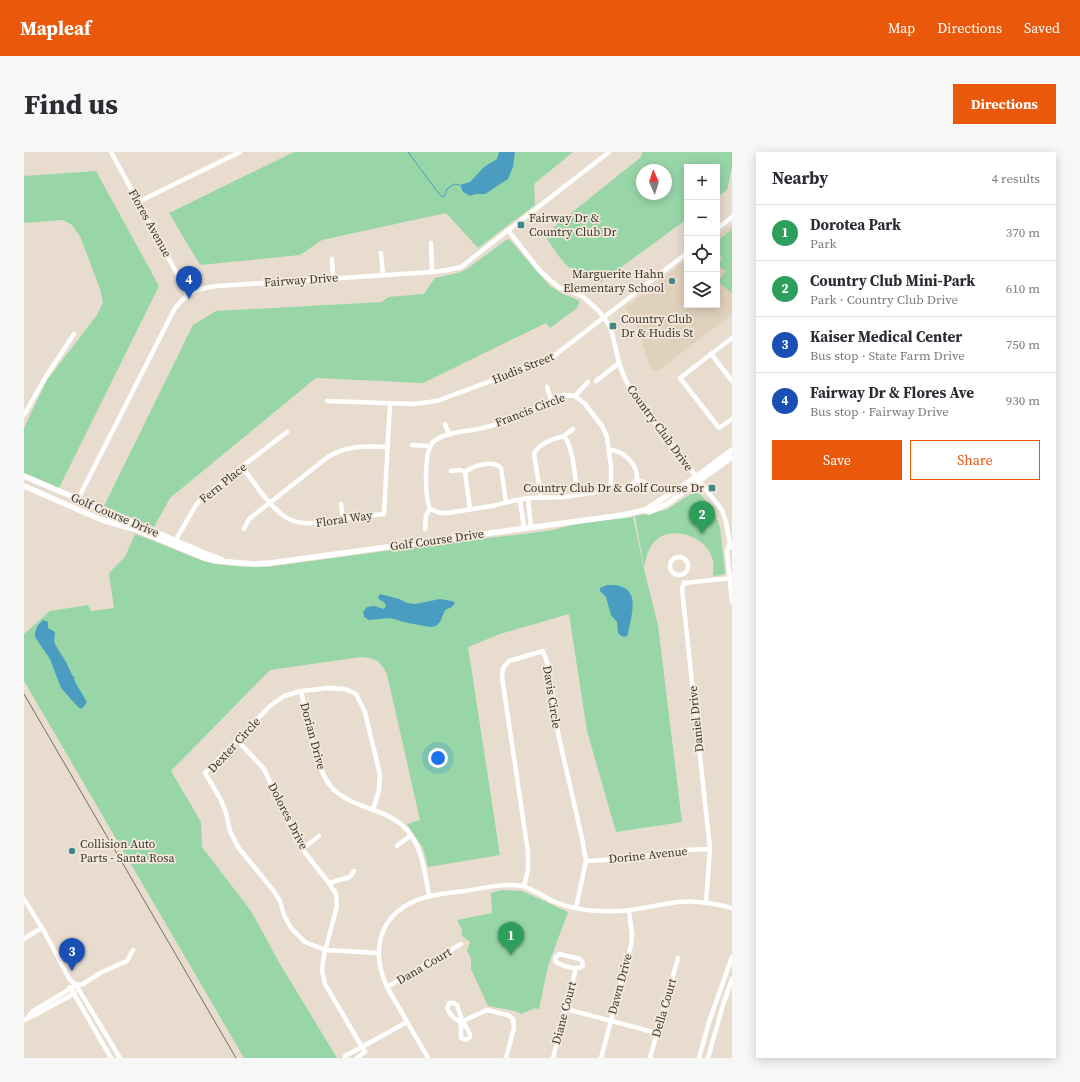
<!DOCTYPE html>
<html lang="en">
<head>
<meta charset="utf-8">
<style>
	:root { --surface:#fff; --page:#f7f7f7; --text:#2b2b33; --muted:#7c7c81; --line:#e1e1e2; --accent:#ea580c }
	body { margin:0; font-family:"Source Serif 4",serif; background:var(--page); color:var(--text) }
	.controls { position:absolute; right:12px; top:12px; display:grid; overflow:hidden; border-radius:0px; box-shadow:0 2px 10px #0003 }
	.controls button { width:36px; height:36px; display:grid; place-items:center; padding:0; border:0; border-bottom:1px solid var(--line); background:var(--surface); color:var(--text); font:20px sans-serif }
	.compass { position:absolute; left:612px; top:12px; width:36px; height:36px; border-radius:50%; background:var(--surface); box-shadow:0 2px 10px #0003; rotate:356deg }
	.you { position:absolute; left:414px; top:606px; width:14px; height:14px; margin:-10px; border:3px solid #fff; border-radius:50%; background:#1a73e8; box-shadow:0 0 0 6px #1a73e833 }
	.badge { display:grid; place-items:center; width:26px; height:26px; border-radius:50%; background:var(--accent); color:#fff; font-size:13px; font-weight:700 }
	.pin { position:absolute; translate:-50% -33px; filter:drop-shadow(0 1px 2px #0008) }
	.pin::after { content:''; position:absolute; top:21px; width:14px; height:12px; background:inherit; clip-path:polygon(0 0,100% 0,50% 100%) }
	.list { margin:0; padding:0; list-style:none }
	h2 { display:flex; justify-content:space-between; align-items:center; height:52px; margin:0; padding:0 16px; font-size:17px }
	h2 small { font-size:13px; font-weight:400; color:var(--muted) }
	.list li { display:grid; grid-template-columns:26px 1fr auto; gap:12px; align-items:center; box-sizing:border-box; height:56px; padding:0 16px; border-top:1px solid var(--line) }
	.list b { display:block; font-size:15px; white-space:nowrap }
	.list p { margin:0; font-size:13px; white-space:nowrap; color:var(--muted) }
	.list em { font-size:13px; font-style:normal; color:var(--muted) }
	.actions { display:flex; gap:8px; padding:12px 16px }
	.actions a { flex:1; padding:9px 0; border:1px solid var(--accent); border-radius:0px; text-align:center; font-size:14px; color:var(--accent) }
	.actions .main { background:var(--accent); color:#fff }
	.icon { flex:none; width:22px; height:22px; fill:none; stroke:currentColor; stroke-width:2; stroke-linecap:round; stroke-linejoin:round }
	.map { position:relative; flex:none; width:708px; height:906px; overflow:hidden; border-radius:0px }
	header { display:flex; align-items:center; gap:24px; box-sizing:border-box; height:56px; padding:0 20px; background:var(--accent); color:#fff }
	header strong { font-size:19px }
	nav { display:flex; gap:22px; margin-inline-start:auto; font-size:14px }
	.intro { display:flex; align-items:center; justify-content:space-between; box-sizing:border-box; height:96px; padding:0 24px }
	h1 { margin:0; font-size:28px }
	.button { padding:10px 18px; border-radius:0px; background:var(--accent); color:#fff; font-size:14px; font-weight:700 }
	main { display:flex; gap:24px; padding:0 24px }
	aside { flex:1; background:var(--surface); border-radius:0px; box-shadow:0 2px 10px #0003 }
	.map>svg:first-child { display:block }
	.built { fill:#e0d1bc }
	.green { fill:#98d6a8; fill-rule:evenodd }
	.water { fill:#4a9dc0 }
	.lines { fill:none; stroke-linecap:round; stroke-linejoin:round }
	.stream { stroke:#4a9dc0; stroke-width:1 }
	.minor { stroke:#fff; stroke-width:4.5 }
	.tertiary { stroke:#fff; stroke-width:5.5 }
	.rail { stroke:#736d64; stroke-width:1 }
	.poi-dot { fill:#408887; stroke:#f4e9db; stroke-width:1.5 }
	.labels { text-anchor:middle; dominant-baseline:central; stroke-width:3.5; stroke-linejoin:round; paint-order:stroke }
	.poi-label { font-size:12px; fill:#3a3630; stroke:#f4e9db; text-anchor:start }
	.street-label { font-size:12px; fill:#3a3630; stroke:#f4e9db }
</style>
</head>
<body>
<header>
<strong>Mapleaf</strong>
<nav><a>Map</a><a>Directions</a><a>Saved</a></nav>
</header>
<div class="intro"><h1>Find us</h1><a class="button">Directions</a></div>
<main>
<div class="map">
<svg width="708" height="906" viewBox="0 0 708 906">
	<rect width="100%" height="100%" fill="#e7dcce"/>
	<path class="built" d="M708 73V162L634 219 627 218 616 184 610 168 601 156 663 107V153H693V84Z"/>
	<g class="green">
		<path d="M270 0H549L510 32 511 53 454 96 422 61 298 88 276 103 176 113 145 61Z"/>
		<path d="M618 0H708V16L703 38 693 45V15H663V67L577 130C567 123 559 122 548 117 538 112 527 92 520 83L617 5ZM618 18H642V42H618Z"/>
		<path d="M72 19 135 134 35 336 0 321V276L8 259 23 228 73 163 79 150 76 137 56 84 48 73 39 68 0 71V24Z"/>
		<path d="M708 77V141L694 130 702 119 696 115 693 117V112L698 108 697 105 693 99V89Z"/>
		<path d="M485 87 526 134 537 141 556 149 553 156 526 176 522 171 399 231 292 226 146 346 130 375 80 354 169 173 192 159 358 150 364 145 400 142 411 126 434 121 443 117 482 88Z"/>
		<path d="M670 340 675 341 689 357 696 375 701 421 698 423 689 424C689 419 690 414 689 409 685 385 647 371 630 390 624 397 622 406 620 416L611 364 642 358Z"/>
		<path d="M609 365 620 417 634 473 658 670 592 680 563 579 545 462 476 482 444 495 476 703 404 715 399 696 383 672 396 668 363 522C356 509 352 506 337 505L246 518 147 619 177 670 178 695 227 759 256 812 313 906H220L0 529V482L26 459 64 453 67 459 90 456 85 421 101 405 111 382C134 390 157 401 180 409 201 415 223 415 244 415L412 392 499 382 529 378 552 372Z"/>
		<path d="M477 738 498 739 544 760 524 814 515 857 511 856 497 862 491 859 464 854 447 817V807L443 799 446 790 438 784V778L433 768 468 761 467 741Z"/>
	</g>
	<g class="water">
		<path d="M475 0H491L489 15 484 27 461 42H452L446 44 439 40 436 33 446 30 460 15 473 7Z"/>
		<path d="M583 433C619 431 608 460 604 483L601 485 597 484 594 481 593 470 587 463 582 445 576 439V436Z"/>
		<path d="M356 442 375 447 383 451 391 452 416 447 428 449 431 451 428 455 421 458 416 470 412 474 406 475 384 471 366 466 345 468 340 465 339 460 343 455 350 454 360 457 362 454 360 450 356 448 354 445Z"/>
		<path d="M19 468 24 470V476L31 480 30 489 32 494 42 510 48 523 50 525 51 530 63 550 58 557 54 555 37 536 26 507 11 485V480L14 473Z"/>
	</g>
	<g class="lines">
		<path class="stream" d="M384 0 416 43 420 45 423 37 430 32 435 33"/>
		<g class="minor">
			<path d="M87 0 164 142"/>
			<path d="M114 50 216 0"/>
			<path d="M693 77 708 65"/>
			<path d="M484 78 515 118 526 128 536 136 558 144 574 158 585 173 588 181 595 211 599 222 608 241 698 358 702 370 706 392 708 396"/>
			<path d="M407 91 408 120"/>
			<path d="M357 101 359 123"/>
			<path d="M308 107 309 126"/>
			<path d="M708 186 656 226 695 276 708 267"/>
			<path d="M687 202 708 229"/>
			<path d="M572 229 595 211"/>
			<path d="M523 235 527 248"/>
			<path d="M539 243 551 244 561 252 578 274 583 285 587 315V328L586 334 580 338 573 340 540 345 504 346 488 349 468 354 423 361H416L406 357C401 344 399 299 410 289 422 280 441 280 454 277 464 275 474 272 484 269 503 262 521 252 539 243Z"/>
			<path d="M551 244 564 230"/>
			<path d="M303 249 390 252 413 249 526 207 663 101"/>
			<path d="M0 263 21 226 50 182"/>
			<path d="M421 272 425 282"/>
			<path d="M540 284 549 277"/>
			<path d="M388 293 406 294"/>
			<path d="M584 298C600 298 614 312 613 328 605 335 595 339 586 334"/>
			<path d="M218 315C231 331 243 352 260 364 278 377 300 369 320 367 333 365 347 363 360 362L366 252"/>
			<path d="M427 319 436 318 441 320"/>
			<path d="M441 320C449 314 469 307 477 316L482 350"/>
			<path d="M441 320 446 357"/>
			<path d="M613 328 622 331 630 340"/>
			<path d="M504 346 507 375"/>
			<path d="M517 346 510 302C514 292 530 286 540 284 550 297 551 326 553 342"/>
			<path d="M54 347 151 156C164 140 174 136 194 134L408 120 424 118 437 115 585 0"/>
			<path d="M496 348 500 376"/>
			<path d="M317 352 319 367"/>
			<path d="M220 377 225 367 304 305C323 293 342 294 364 295"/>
			<path d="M401 377 402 363 406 357"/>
			<path d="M150 391 172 353 180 344 263 280"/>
			<path d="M706 392 703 399 708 450"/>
			<circle cx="655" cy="414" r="9"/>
			<path d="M660 431 658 437 686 697 682 750"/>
			<path d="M660 431 708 426"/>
			<path d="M277 539C284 567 290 617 309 637 321 648 335 653 350 658 360 662 371 666 379 674 398 691 401 721 405 744"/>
			<path d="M213 588 240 617 271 684 278 697 305 731 312 742 313 754 300 803 298 818 301 832 338 895 383 870"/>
			<path d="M349 658 355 638 356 623 341 560 332 542 321 537 305 536 277 539 260 544 246 554 181 621 197 648 202 661 206 679 214 695 249 738 256 749 260 763 267 776 281 790 301 798 354 801"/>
			<path d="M373 694 387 683"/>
			<path d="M278 697 295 684"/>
			<path d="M562 709 598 707 661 698 686 697"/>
			<path d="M305 731 326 725 330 719"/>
			<path d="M500 734 504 718V700L478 525 479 516 485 509 519 499 524 513 535 586 558 686 562 709 552 756"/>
			<path d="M0 747 21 781 46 828 52 833 96 906"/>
			<path d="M0 787 17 776"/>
			<path d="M535 802 556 807 558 809 559 814C552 819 539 814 532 810L531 806Z"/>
			<path d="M46 835 87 906"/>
			<path d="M363 835 437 792"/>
			<path d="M542 857 633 881"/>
			<path d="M4 865 9 859 46 837 52 833 59 832 76 821 103 809 109 798"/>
			<path d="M0 868 11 863 51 841"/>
			<path d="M437 870C431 868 425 862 423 856L425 851H430L433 853 437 865V886L442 888 446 885V882L441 873 437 870"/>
			<path d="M437 870 463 858 484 863 489 867 490 876 482 906"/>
			<path d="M321 906V904L338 895 341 900 333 906"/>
			<path d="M404 906 363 835C347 800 354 765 391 749 406 742 425 741 441 739 460 736 480 731 498 734 510 737 521 746 531 750 546 756 563 759 579 759 604 761 629 753 654 750 672 748 690 751 708 756"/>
			<path d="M529 906 552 816"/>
			<path d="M577 906 607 793 608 783 605 758"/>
			<path d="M626 906 654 806"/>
			<path d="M675 906 685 870 708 805"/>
			<path d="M684 906 699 853 708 827"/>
		</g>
		<g class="tertiary">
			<path d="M0 324 185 403 197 407"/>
			<path d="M0 334 78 368 113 378 180 406 192 409 231 412 246 411 599 363 621 358 625 360 643 352 708 305"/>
			<path d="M621 358 672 325 708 298"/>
		</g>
		<path class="rail" d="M0 542 212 906"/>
	</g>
	<g class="poi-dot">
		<rect x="493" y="69" width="8" height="8" rx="2"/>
		<circle cx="648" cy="129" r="4"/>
		<rect x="585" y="170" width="8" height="8" rx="2"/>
		<rect x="684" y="332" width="8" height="8" rx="2"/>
		<circle cx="48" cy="699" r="4"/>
	</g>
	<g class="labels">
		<g class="poi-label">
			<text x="505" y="66">Fairway Dr &amp;<tspan x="505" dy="14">Country Club Dr</tspan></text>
			<text x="640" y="122" text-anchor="end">Marguerite Hahn<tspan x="640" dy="14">Elementary School</tspan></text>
			<text x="597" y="167">Country Club<tspan x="597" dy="14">Dr &amp; Hudis St</tspan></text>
			<text x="680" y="336" text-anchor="end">Country Club Dr &amp; Golf Course Dr</text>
			<text x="56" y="692">Collision Auto<tspan x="56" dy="14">Parts - Santa Rosa</tspan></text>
		</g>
		<g class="street-label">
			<text transform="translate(126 71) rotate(61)">Flores Avenue</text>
			<text transform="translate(277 128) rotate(-4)">Fairway Drive</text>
			<text transform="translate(499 216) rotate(-22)">Hudis Street</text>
			<text transform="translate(506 258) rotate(-21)">Francis Circle</text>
			<text transform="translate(636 276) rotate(54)">Country Club Drive</text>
			<text transform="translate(199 331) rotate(-39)">Fern Place</text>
			<text transform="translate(91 363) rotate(23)">Golf Course Drive</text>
			<text transform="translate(320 367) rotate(-8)">Floral Way</text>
			<text transform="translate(413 388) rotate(-8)">Golf Course Drive</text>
			<text transform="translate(528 545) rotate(81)">Davis Circle</text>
			<text transform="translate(672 567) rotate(-96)">Daniel Drive</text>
			<text transform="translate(289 584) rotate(75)">Dorian Drive</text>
			<text transform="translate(210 593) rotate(-47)">Dexter Circle</text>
			<text transform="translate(264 664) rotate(63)">Dolores Drive</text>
			<text transform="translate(624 703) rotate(-6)">Dorine Avenue</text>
			<text transform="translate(400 814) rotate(-30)">Dana Court</text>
			<text transform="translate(596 832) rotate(-75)">Dawn Drive</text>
			<text transform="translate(640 856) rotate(-74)">Della Court</text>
			<text transform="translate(540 861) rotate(-75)">Diane Court</text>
		</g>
	</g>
</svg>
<div class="controls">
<button>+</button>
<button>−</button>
<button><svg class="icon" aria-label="locate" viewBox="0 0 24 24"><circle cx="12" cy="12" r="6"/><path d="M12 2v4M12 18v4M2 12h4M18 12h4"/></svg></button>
<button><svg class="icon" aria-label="layers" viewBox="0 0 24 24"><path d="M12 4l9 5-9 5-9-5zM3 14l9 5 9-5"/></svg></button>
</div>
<svg class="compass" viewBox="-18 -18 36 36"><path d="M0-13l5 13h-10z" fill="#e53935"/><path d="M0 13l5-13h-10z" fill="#7c7c81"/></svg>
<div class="you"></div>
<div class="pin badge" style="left:487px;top:803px;background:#2e9e5b">1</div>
<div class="pin badge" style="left:678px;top:382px;background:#2e9e5b">2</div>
<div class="pin badge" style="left:48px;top:819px;background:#1a4fb4">3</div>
<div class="pin badge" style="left:165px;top:147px;background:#1a4fb4">4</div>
</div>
<aside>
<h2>Nearby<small>4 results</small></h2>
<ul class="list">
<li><span class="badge" style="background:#2e9e5b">1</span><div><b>Dorotea Park</b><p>Park</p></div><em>370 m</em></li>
<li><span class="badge" style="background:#2e9e5b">2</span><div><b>Country Club Mini-Park</b><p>Park · Country Club Drive</p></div><em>610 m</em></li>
<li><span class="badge" style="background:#1a4fb4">3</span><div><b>Kaiser Medical Center</b><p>Bus stop · State Farm Drive</p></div><em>750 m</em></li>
<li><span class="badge" style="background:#1a4fb4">4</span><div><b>Fairway Dr &amp; Flores Ave</b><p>Bus stop · Fairway Drive</p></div><em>930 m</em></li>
</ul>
<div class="actions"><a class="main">Save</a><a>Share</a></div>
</aside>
</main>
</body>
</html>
